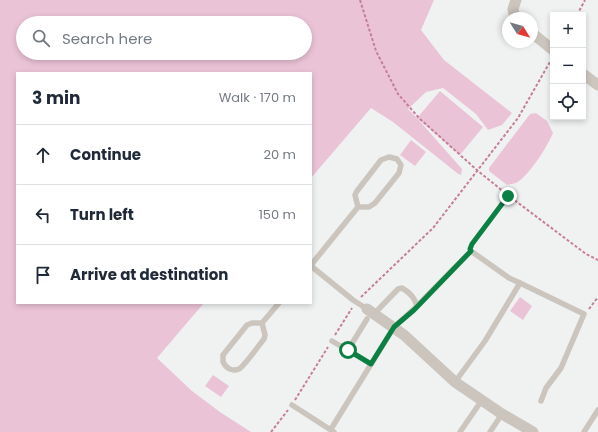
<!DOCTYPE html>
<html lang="en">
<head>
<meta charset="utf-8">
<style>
	:root { --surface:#fff; --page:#f6f6f7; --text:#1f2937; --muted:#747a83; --line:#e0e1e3 }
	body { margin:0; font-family:Poppins,sans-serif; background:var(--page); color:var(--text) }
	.controls { position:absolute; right:12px; top:12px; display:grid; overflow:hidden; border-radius:0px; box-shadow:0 2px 6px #0003 }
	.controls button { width:36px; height:36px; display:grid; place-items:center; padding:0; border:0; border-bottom:1px solid var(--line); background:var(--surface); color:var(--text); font:20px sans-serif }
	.compass { position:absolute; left:502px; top:12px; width:36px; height:36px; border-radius:50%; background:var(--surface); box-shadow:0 2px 6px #0003; rotate:127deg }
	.stop { position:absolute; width:12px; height:12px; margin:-9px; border:3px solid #0b8043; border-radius:50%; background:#fff }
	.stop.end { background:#0b8043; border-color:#fff; box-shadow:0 1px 4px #0008 }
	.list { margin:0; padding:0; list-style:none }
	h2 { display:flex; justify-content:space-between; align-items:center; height:52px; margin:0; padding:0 16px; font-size:17px }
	h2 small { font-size:13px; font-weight:400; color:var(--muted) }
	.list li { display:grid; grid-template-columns:26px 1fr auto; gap:12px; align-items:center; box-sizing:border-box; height:60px; padding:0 16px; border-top:1px solid var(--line) }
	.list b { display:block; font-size:15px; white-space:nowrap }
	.list em { font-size:13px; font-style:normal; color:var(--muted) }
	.icon { flex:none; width:22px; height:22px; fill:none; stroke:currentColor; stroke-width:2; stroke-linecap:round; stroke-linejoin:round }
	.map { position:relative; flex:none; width:598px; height:432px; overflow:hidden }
	.search { position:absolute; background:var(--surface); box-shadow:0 2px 6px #0003; left:16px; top:16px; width:296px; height:44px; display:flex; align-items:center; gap:10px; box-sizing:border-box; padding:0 14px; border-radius:22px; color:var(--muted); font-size:15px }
	.panel { position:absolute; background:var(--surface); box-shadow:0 2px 6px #0003; left:16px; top:72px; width:296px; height:232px; border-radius:0px }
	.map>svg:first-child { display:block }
	.green { fill:#ebc3d7; fill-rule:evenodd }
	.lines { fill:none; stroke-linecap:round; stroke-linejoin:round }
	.path { stroke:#c67e98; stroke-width:2; stroke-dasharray:3 2; stroke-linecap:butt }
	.service { stroke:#cbc5bd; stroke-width:5.5 }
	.minor { stroke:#cbc5bd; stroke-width:11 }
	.route { stroke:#0b8043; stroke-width:5 }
</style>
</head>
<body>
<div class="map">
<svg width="598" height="432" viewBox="0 0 598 432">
	<rect width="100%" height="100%" fill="#f0f2f2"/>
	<g class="green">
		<path d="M0 0H434L421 30 444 60 512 113 502 125 488 130 476 114 443 88 426 92 408 109 417 118 440 91 483 127 460 155 417 118 462 169 461 175 457 173 393 122 371 108 311 178V73H17V303H204L157 358 192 391 220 412 251 432H0ZM23 23H305V53H23Z"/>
		<path d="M536 113 547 121 553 133C547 147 529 176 516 183 513 184 510 184 507 185L489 171V168L530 114Z"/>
		<path d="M411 140 426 152 415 166 400 155Z"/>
		<path d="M520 297 532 306 523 320 510 311Z"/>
		<path d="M213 375 229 386 221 397 205 386Z"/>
	</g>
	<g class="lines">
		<g class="path">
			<path d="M360 0 376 51 398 94 419 118 478 171 509 196 586 254 598 260"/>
			<path d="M577 15 585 0"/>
			<path d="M472 245 509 196"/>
			<path d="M361 297 433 228 518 118 551 60"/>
			<path d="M589 309 598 297"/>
			<path d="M335 335 352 308"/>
			<path d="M295 400 328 347"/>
			<path d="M271 432 288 410"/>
		</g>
		<g class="service">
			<path d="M311 265 358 207 355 195 357 191 381 160 389 157 397 159 401 165 399 173 375 203 369 207H358"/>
			<path d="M311 266 353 300 367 309"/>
			<path d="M520 283 584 314 561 368 546 388 541 401"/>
			<path d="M417 306 471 251 509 278 520 283 485 341 455 382"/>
			<path d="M252 323H262L265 335 264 339C260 344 244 366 239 369 232 372 226 368 223 362V355L247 325Z"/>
			<path d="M262 323 279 303"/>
			<path d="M332 341 371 364"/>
			<path d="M348 350 367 319"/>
			<path d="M292 405 334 432"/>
			<path d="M331 429 394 327 417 306C415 298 409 292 402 288L398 289 374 314"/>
			<path d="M460 432 482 400"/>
			<path d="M490 432 502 414"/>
			<path d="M584 432 598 410"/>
		</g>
		<g class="minor">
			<path d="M515 18 513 9 516 0"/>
			<path d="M532 33 553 50"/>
			<path d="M583 74 598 85"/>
			<path d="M367 309 404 335 455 382 502 414 533 432"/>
		</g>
	</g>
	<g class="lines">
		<path class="route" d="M348 350 371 364 394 327 414 310 471 251 470 249 472 244 508 196"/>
	</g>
</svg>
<div class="controls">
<button>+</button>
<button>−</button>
<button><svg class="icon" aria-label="locate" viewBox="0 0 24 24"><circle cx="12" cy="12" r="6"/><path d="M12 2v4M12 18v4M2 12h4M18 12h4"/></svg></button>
</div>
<svg class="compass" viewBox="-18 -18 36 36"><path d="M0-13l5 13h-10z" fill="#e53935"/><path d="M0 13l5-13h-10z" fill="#747a83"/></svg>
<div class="stop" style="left:348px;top:350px"></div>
<div class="stop end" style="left:508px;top:196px"></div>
<div class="search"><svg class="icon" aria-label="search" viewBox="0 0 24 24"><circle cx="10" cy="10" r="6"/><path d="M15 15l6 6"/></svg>Search here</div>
<section class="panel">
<h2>3 min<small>Walk · 170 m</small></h2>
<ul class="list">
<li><svg class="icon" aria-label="ahead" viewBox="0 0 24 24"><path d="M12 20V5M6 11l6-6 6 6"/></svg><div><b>Continue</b></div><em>20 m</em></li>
<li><svg class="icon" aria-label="left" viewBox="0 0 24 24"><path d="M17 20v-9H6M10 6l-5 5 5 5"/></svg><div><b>Turn left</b></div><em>150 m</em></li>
<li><svg class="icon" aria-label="arrive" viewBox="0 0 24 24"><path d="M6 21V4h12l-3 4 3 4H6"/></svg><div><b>Arrive at destination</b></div></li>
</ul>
</section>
</div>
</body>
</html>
